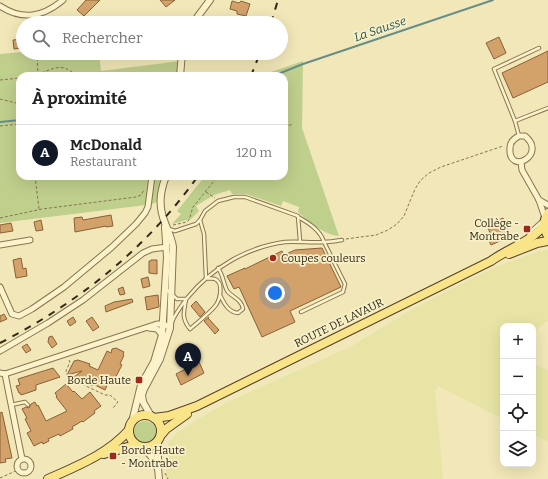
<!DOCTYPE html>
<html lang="fr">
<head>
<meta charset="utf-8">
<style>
	:root { --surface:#fff; --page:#f2f2f2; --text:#222; --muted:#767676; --line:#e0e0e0; --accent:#111827 }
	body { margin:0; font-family:Bitter,serif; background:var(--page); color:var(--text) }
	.controls { position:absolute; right:12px; bottom:12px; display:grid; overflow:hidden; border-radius:8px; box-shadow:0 4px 16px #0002 }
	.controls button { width:36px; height:36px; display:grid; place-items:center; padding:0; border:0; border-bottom:1px solid var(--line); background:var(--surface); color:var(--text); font:20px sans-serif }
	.you { position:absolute; left:275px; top:293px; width:14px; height:14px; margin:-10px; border:3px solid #fff; border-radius:50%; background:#1a73e8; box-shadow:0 0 0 6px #1a73e833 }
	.badge { display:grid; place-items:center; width:26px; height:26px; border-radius:50%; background:var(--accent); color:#fff; font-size:13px; font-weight:700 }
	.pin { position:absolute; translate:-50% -33px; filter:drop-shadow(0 1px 2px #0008) }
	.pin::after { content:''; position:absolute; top:21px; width:14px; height:12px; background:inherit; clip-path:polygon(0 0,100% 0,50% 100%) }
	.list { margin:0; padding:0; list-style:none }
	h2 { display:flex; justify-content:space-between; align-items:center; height:52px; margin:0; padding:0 16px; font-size:17px }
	h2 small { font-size:13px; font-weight:400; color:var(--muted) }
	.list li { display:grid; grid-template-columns:26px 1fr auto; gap:12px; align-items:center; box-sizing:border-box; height:56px; padding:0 16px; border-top:1px solid var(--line) }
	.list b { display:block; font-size:15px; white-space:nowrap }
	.list p { margin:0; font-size:13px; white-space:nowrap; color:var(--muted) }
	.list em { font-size:13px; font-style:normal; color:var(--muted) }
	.icon { flex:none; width:22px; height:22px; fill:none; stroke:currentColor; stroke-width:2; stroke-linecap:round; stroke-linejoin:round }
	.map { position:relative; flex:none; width:548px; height:479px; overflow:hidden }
	.search { position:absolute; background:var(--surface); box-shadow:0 4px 16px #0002; left:16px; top:16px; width:272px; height:44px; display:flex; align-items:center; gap:10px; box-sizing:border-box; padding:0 14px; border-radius:22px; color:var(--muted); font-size:15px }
	.panel { position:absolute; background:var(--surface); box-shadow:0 4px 16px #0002; left:16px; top:72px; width:272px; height:108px; border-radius:12px }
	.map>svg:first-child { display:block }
	.farmland { fill:#e7e4a5 }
	.green { fill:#bfcf8c }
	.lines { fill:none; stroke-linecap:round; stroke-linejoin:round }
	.stream { stroke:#658e88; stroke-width:2 }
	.building { fill:#d3a26a; stroke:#896136 }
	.service-casing { stroke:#887552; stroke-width:4.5 }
	.minor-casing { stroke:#887552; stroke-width:7 }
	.tertiary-casing { stroke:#887552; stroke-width:8 }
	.primary-casing { stroke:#544227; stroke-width:10 }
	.path { stroke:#887552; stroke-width:1; stroke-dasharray:3 2; stroke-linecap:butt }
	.service { stroke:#fcf3cb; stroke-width:2.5 }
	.minor { stroke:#fcf3cb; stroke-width:5 }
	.tertiary { stroke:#fcf3cb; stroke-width:6 }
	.primary { stroke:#fae48a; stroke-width:8 }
	.rail { stroke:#352a19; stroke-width:2; stroke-dasharray:7 7; stroke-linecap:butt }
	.poi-dot { fill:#9b2b1d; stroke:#f8f0c8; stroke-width:1.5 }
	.labels { text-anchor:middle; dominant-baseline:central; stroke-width:3.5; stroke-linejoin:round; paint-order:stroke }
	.poi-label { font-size:11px; fill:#352a19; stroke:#f8f0c8; text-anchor:end }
	.street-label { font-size:11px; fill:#352a19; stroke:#f8f0c8 }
	.water-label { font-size:12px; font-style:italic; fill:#265456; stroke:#f8f0c8 }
</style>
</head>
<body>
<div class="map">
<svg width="548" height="479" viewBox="0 0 548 479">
	<rect width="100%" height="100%" fill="#f1e7b8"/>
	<g class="farmland">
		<path d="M545 250H548V321L538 328 533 339V326H503V419L438 386 435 391 443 479H166V452L169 442 178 432 200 418 230 401 350 347 413 309 461 284 498 266 533 253Z"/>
		<path d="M533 364 548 370V442L533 434Z"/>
	</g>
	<g class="green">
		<path d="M23 52 99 53 101 71 181 61 180 76H20V176H166L160 201 152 204 138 206 0 223V54Z"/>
		<path d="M303 61 302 128 339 236C324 235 309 222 298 212L299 207 283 201 281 206 246 194H232L230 190 214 195 196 206 199 211 191 219 172 224 181 214 177 211 205 176H284V76H259Z"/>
		<circle cx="145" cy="432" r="11"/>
	</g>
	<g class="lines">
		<g class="stream">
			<path d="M273 76 303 64 493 0"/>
			<path d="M0 122 20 120"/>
		</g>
	</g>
	<g class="building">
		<path d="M86 0H100L84 16 77 10Z"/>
		<path d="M160 0H175L166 7Z"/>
		<path d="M232 1 239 3 241 1 250 4 246 16 237 14V11L230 9Z"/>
		<path d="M499 37 506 53 494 59 486 43Z"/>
		<path d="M23 39V48L14 49 13 40Z"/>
		<path d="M548 51V82L513 98 502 73Z"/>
		<path d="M111 215 113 226 106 227V226L75 232 74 218 82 217 83 220Z"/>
		<path d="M503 218 511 236 491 245 486 235 490 233 487 225Z"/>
		<path d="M41 220 43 230 36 231 34 222Z"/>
		<path d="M11 223 13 231 0 233V225Z"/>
		<path d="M322 248 341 287 290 311 295 322 262 337 239 287 234 289 227 276 245 268V269L282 251 284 255 295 250Z"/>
		<path d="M21 258 23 269 26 268 27 276 16 278 13 260Z"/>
		<path d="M151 260H157V274L149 273V261H151Z"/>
		<path d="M148 277 150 286 143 288 141 279Z"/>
		<path d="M123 287 125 294 120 295 118 289Z"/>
		<path d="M158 295 159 307 147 310 145 297Z"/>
		<path d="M132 299 133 302 106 312 105 306 114 302Z"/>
		<path d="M196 301 205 312 200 317 191 306Z"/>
		<path d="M4 314 7 319 0 322V316Z"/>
		<path d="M73 317 76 322 70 326 67 321Z"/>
		<path d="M92 317 99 327 93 331 86 321Z"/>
		<path d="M209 317 208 318 219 330 215 334 204 321Z"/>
		<path d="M52 336 57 344 52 348 48 342 49 337Z"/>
		<path d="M27 344 31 350 26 353 22 347Z"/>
		<path d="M116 348 124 352 123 354 124 355 120 364 122 365 114 380 113 379 111 385 108 383 105 390 93 384 92 386 74 377 82 371 67 375 74 361 78 360 90 364 89 366 98 370 107 351 111 353 112 349Z"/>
		<path d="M199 362 204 373 181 385 176 374Z"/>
		<path d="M53 368 60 377 36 385V390L21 395 20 393H19L16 386 20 385 18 379Z"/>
		<path d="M66 384 73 392 74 391 82 399 90 392 101 406 94 411 95 413 83 422 82 421 72 427 73 429 60 436 59 434 48 439 49 441 43 444 42 442 34 446 27 433 31 431 25 419 27 418 22 409 26 407 29 408 31 404 35 402 37 406 38 405 46 421 67 411 56 397 57 396 55 393Z"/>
		<path d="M2 412 12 458 5 459 6 462 0 463V413Z"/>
	</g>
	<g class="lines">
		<g class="service-casing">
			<g id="service">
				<path d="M515 121 494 69 539 48"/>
				<path d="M519 136 515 121 548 108"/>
				<path d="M298 217C309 223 320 230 324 242L345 284 343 292 301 312"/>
				<path d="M200 220 204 234 206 278"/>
				<path d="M169 229 175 231 196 224 200 220 205 211 218 201 234 197H245L298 216 300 241"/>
				<path d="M528 236 530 232 542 221"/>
				<path d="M218 268C224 276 224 288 228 292 234 298 242 300 243 309L238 313C228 312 224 303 220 295"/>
				<path d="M166 289 177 299H186C184 312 181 318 190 329 198 322 210 313 216 305 220 299 224 283 215 279 213 278 209 279 206 278"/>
				<path d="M172 322C176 312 182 305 188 297 212 268 247 247 285 242 298 241 311 243 324 242 330 242 336 241 342 240"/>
				<path d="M11 405 25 402 28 405"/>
			</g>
		</g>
		<g class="minor-casing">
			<g id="minor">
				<path d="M0 6C23 21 43 17 63 0"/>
				<path d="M519 136H525C548 155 508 176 510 148 510 143 513 139 519 136Z"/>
				<path d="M521 162 522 170 539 200 545 218"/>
				<path d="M539 200 548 205"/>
				<path d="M0 245 30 240"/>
				<path d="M0 287 12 314 19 316 32 309 64 287 112 247 136 224 145 213 148 207 152 176"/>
				<path d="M149 328 157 329 162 335"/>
				<path d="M0 351 48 323 83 300 143 253 152 249 167 247"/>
				<path d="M0 373 5 374 157 324H164L170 328"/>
				<path d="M5 374 22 459"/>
				<circle cx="24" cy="466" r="7"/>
			</g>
		</g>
		<g class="tertiary-casing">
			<g id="tertiary">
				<path d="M193 23 210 0"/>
				<path d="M180 76 182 53"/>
				<path d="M151 416 143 402 142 395 144 389 160 359 170 328 173 247C172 239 168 231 165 223 158 206 160 192 166 176"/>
				<path d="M132 422 141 385 154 362 162 335 167 257 165 227"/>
				<path d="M158 441V468L159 479"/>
				<path d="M143 448 151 456 157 467"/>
			</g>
		</g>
		<g class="primary-casing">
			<g id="primary">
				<path d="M548 213C543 221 543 228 548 236"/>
				<path d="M509 254 537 243 548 241"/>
				<circle cx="145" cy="431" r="16"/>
				<path d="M154 418 169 416 197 406 491 261C507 249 533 241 544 225"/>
				<path d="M162 434 166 429 187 414"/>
				<path d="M104 454 131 446H138"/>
				<path d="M48 479C77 466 108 454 129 430"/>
			</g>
		</g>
		<g class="path">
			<path d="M37 53 38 74"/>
			<path d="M32 76C49 72 61 59 76 76"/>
			<path d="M0 80 20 78"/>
			<path d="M0 99 20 104"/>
			<path d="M0 126 20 124"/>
			<path d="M284 127 293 124"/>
			<path d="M35 176 39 209"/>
			<path d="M206 192 215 198"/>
			<path d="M0 218 42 209 136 197 141 195 144 190"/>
			<path d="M173 225 187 222 189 220 193 207 218 176"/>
			<path d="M346 239 376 235 388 230 397 224 404 216 415 189 420 181 429 173 441 167 503 146"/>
			<path d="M69 360 70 362 66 371 67 377 105 395H110L118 402 113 408"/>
			<path d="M165 473 168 479"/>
			<path d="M0 478 18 470"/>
		</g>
		<use href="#service" class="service"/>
		<use href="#minor" class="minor"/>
		<use href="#tertiary" class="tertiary"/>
		<use href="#primary" class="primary"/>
		<g class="rail">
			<path d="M271 23 278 0"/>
			<path d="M251 76 260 53"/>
			<path d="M0 343C78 303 147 248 198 176"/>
		</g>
	</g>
	<g class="poi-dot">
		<rect x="523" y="225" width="8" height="8" rx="2"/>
		<circle cx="273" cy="258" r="4"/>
		<rect x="135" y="376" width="8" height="8" rx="2"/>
		<rect x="109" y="452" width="8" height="8" rx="2"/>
	</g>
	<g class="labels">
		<g class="poi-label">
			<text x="519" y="223">Collège -<tspan x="519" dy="13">Montrabe</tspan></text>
			<text x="281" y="258" text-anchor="start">Coupes couleurs</text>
			<text x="131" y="380">Borde Haute</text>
			<text x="121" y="450" text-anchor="start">Borde Haute<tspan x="121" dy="13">- Montrabe</tspan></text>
		</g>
		<g class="street-label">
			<text transform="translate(339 323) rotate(-26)">ROUTE DE LAVAUR</text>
		</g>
		<g class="water-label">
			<text transform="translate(380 29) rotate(-19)">La Sausse</text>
		</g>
	</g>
</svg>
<div class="controls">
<button>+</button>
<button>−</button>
<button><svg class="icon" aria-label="locate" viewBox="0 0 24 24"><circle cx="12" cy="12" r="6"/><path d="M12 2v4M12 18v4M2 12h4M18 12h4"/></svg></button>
<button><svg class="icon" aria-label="layers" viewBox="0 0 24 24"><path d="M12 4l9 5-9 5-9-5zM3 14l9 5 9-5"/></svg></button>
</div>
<div class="you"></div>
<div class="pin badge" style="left:188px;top:376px">A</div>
<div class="search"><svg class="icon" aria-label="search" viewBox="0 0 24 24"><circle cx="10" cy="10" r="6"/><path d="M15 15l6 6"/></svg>Rechercher</div>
<section class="panel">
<h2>À proximité<small></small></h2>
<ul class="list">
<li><span class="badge">A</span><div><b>McDonald</b><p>Restaurant</p></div><em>120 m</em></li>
</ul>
</section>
</div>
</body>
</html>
